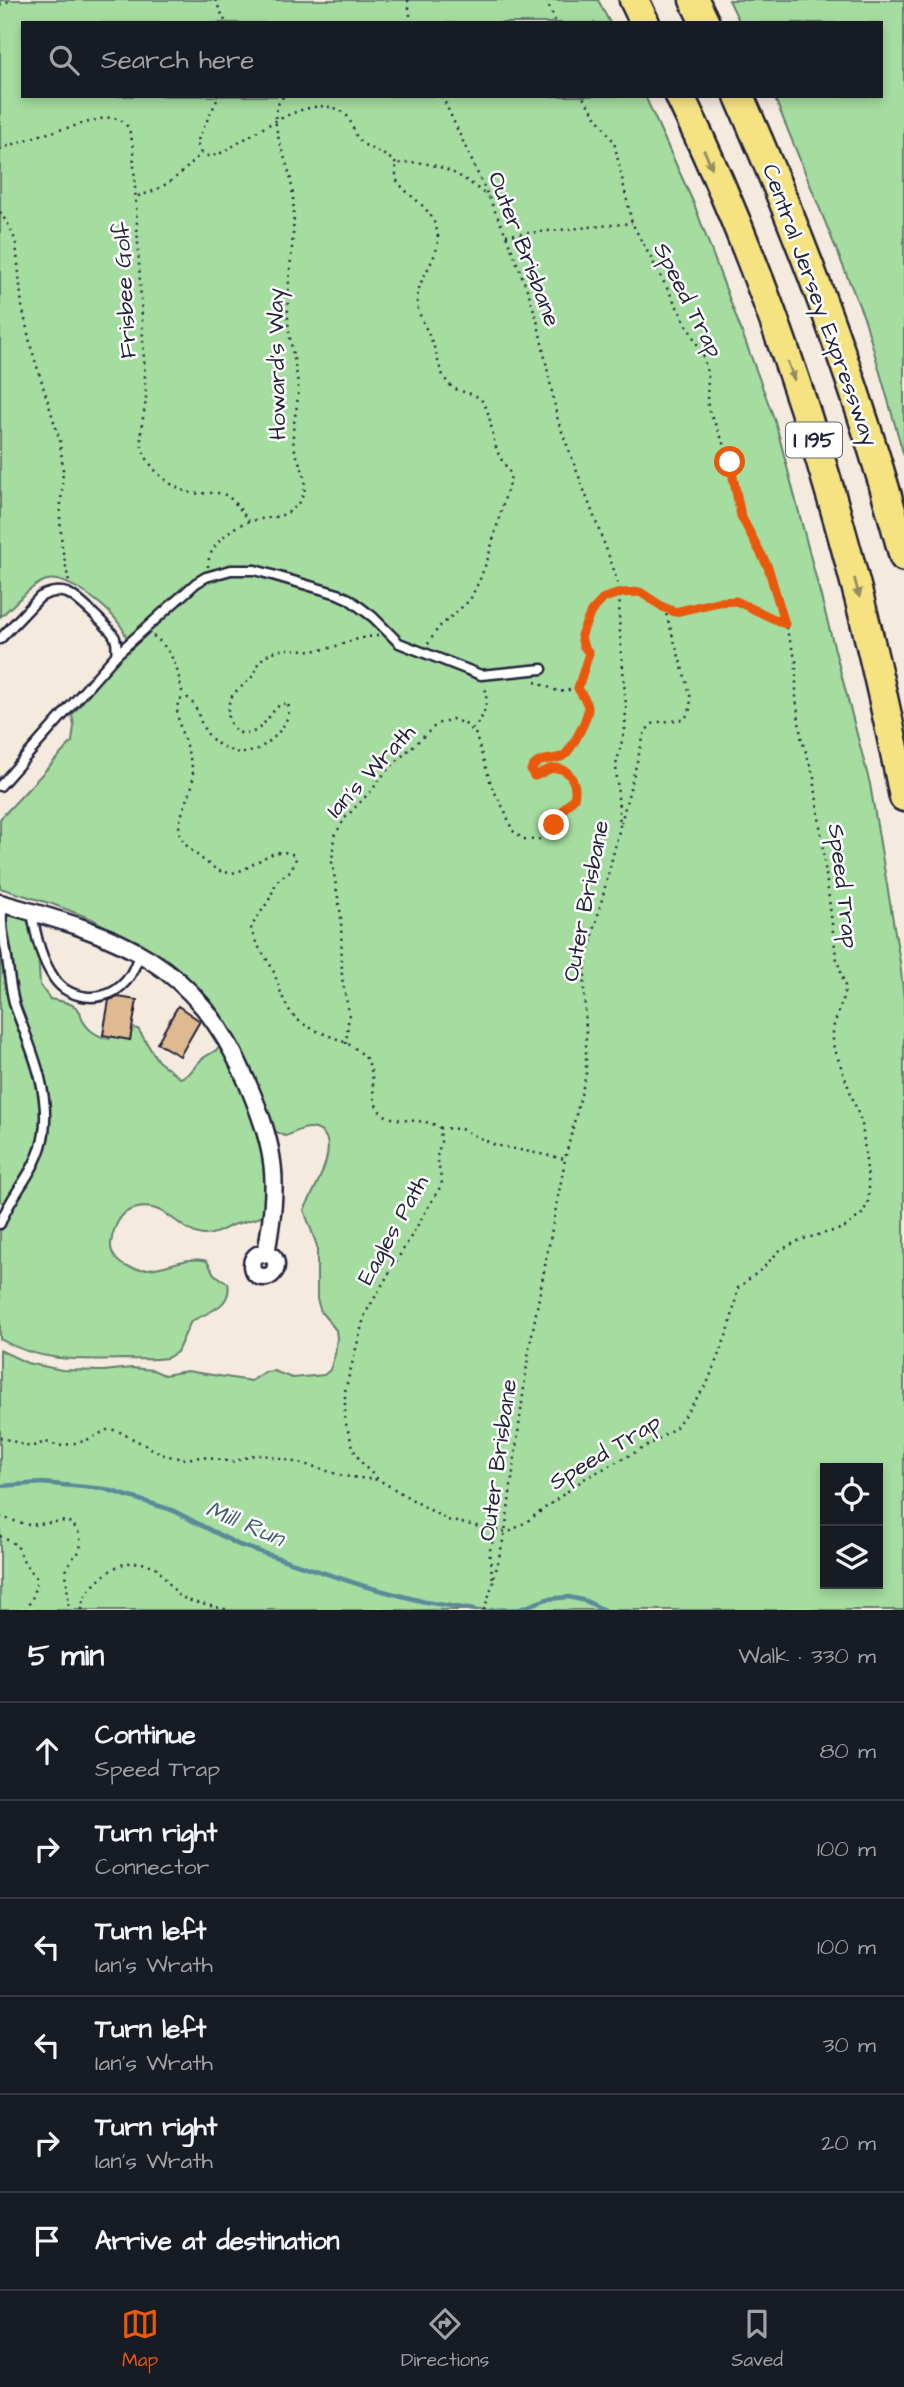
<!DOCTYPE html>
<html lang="en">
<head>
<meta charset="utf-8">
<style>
	:root { --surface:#171b24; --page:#242831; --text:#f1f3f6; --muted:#9ea1a6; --line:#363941; --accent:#ea580c }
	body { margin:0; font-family:"Architects Daughter",sans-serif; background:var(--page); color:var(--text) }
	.controls { position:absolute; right:21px; bottom:21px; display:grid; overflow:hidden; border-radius:0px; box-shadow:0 4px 10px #0003 }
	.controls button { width:63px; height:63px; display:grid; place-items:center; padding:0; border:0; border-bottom:2px solid var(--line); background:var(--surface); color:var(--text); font:35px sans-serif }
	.stop { position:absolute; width:21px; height:21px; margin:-16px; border:5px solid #ea580c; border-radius:50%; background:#fff }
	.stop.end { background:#ea580c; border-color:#fff; box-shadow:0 2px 7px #0008 }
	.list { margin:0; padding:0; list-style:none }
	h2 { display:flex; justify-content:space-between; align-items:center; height:91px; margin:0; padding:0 28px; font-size:30px }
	h2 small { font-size:23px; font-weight:400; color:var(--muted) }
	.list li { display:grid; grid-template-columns:46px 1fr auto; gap:21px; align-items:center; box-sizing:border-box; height:98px; padding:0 28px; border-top:2px solid var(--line) }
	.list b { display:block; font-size:26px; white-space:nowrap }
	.list p { margin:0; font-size:23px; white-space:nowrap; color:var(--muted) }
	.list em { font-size:23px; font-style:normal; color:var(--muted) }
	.icon { flex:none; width:38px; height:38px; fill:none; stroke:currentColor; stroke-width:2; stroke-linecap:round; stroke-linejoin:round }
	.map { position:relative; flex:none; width:904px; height:1610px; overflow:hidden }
	.search { position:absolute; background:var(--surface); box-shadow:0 4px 10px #0003; left:21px; right:21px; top:21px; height:77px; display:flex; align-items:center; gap:18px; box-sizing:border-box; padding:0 24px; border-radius:0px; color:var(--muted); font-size:26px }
	.sheet { height:679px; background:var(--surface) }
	nav { display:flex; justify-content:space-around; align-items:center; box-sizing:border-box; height:98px; border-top:2px solid var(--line); background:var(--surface); font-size:19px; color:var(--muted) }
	nav a { display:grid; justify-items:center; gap:4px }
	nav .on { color:var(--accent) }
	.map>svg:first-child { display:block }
	.green { fill:#a5dca0; stroke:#647f6e; stroke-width:2; fill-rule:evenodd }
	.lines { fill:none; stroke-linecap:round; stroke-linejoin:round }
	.stream { stroke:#5a8b99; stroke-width:4.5 }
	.building { fill:#dfba90; stroke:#22223b; stroke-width:2 }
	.lane-casing { stroke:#22223b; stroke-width:13 }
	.street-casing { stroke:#22223b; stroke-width:21 }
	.highway-casing { stroke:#22223b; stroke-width:33 }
	.path { stroke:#22223b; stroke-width:2.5; stroke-dasharray:2 5; stroke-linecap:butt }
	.lane { stroke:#fff; stroke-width:8 }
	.street { stroke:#fff; stroke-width:16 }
	.highway { stroke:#f5e382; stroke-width:28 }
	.oneway { fill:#968c62 }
	.route { stroke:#ea580c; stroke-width:9 }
	.labels { text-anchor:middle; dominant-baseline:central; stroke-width:5; stroke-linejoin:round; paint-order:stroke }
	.shield { fill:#fff; stroke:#646476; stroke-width:2 }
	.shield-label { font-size:21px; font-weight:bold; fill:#22223b }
	.street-label { font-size:23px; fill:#22223b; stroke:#fff }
	.water-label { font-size:24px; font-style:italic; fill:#435f72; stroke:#fff }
</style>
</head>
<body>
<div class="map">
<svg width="904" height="1610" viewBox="0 0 904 1610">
	<rect width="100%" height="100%" fill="#f5eade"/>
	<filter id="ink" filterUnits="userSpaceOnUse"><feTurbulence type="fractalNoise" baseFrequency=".0143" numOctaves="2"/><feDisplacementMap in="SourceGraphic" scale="14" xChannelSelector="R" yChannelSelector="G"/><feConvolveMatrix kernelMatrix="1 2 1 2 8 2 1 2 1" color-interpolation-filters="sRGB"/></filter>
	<g filter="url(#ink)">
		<g class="green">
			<path d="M0 0H598L610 23H23V96H645L694 204 775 421 870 784 900 962 904 999V1610H0V1350L27 1363 62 1370 103 1371 132 1368 153 1370 164 1375 187 1371 251 1381 265 1372 274 1371 292 1378 324 1375 330 1370 335 1354 337 1338 336 1330 321 1312 317 1299V1246L304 1210C312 1194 349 1133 311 1128 301 1127 294 1134 285 1136L276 1132 271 1126 233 1040 139 945 92 919 52 904 0 888V819L72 742 74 726 72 715 126 648C126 645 127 641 126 637 122 616 70 575 47 580 33 583 11 608 0 617ZM825 1468H878V1584H825Z"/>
			<path d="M729 0H904V456L865 320 774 96H881V23H740Z"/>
			<path d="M0 900 29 909 37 935 40 985 50 999C59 1001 71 1002 78 1009 81 1012 81 1015 82 1019 88 1031 97 1036 109 1039 118 1030 125 1026 138 1029L158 1061 180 1078C192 1075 193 1067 202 1059 209 1053 215 1053 221 1046L268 1140 266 1215C254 1220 242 1222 230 1226 222 1230 215 1235 205 1235 178 1234 165 1195 128 1211 118 1216 112 1233 111 1243 110 1254 118 1264 128 1267 157 1276 182 1254 207 1261L214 1274 228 1283C233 1306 207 1313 191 1321L177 1352 167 1358C152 1360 138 1359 123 1359 79 1360 39 1362 0 1339V1214L3 1203 0 1200Z"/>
		</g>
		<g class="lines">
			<g class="stream">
				<path d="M0 1486 42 1483 105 1489 172 1510 239 1545 364 1586 425 1602 475 1610"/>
				<path d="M492 1610 520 1609 547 1599 569 1597 586 1601 604 1610"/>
			</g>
		</g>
		<g class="building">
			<path d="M118 997 137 1000 130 1040 103 1035 109 1000Z"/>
			<path d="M178 1006 200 1021 180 1056 157 1043Z"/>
		</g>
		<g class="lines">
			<g class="lane-casing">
				<g id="lane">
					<path d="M0 639 40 597C49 592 57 590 67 593 76 596 112 630 115 638 117 644 117 649 116 655L0 786"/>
					<path d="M116 655 196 583 206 577 231 570H255L338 594 349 599 373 617 399 643 481 675 542 669"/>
					<path d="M32 911C35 934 41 959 54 978 68 1000 103 1003 121 986 131 978 135 965 140 954"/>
					<path d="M0 1224C12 1191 39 1170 44 1133 50 1090 31 1049 16 1009 10 992 9 970 6 951 3 935 0 920 3 904"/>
				</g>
			</g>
			<g class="street-casing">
				<g id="street">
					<path d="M0 903C120 936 195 960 247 1082 277 1152 279 1180 266 1254"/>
					<circle cx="264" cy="1265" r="12"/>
				</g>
			</g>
			<g class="highway-casing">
				<g id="highway">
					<path d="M634 0 645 23"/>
					<path d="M694 0 705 23"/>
					<path d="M680 96C786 316 857 558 904 797"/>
					<path d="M739 96C805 246 862 399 904 557"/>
				</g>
			</g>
			<g class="path">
				<path d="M215 0 226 23"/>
				<path d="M408 0 411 23"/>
				<path d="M546 0 556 23"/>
				<path d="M0 5 12 0"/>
				<path d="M442 96 506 235 530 297 538 324 558 421 613 567 620 593 619 619 626 707 625 729 616 765 620 827 586 963 584 986 586 1032V1075L566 1155 529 1350 505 1532 493 1583 484 1610"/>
				<path d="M0 149 37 136 104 118C126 116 130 127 133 147L146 398C145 412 140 427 141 441 144 465 168 487 191 493 201 495 213 491 223 494 234 498 242 513 249 521"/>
				<path d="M201 153 197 144 199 137 219 96"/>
				<path d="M138 196C165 189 182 174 201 153L206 156 217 155C248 140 311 88 344 113 353 120 352 133 360 141 370 151 387 153 396 164"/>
				<path d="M0 212 11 229 16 243 22 306 31 347 60 441 63 470 60 519 62 548 69 582"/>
				<path d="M506 235 632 223"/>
				<path d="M208 567C207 548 230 527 247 522 269 515 289 522 302 497 311 478 298 465 294 446 290 428 299 407 298 388 297 365 289 343 288 320 286 273 299 227 291 181 287 156 263 116 284 96"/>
				<path d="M153 636C174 650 179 674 183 697"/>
				<path d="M378 636C357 636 340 647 320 650 301 652 286 644 267 655 258 660 257 669 252 677 246 686 235 688 230 700 223 717 234 742 255 731 266 725 271 711 281 704L288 703C294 725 262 754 241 753 234 753 227 749 221 746 195 729 203 711 188 698L179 700C171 719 194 755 193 778 192 796 179 812 179 830 180 840 189 849 197 855 205 861 214 870 224 872 249 878 268 842 294 855L296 861 289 872 277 881 269 900 251 927C253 943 266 956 273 970 279 985 282 1002 293 1015 310 1035 344 1035 363 1055 380 1072 366 1101 383 1114 400 1125 424 1116 440 1128L441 1142 437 1156 442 1184 365 1314 345 1391V1421L355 1453 365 1467 379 1480 447 1520 505 1532 511 1531 529 1520 584 1479 651 1444 676 1427 707 1384 730 1326 738 1288 763 1268 779 1251 800 1240 844 1228 862 1214 868 1203 869 1188 862 1124 833 1045V1028L844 995 845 986 836 956 814 777 801 737 796 698V661L768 567 741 516 728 452 709 411 707 401 708 376 703 355 632 223 614 142 582 96"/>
				<path d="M428 644 438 628 470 600 480 579 488 558 511 476C508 467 501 461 498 453 491 437 492 416 483 402 475 391 459 394 450 385 439 374 439 360 434 347 430 335 423 324 419 312 408 280 447 259 436 227 428 203 408 198 396 179V164C431 157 462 174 488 197"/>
				<path d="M535 682 560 692 578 688"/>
				<path d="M472 729C486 717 488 703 485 685"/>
				<path d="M621 823 645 731 654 723C674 718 694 728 690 694L665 610"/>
				<path d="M346 1044 349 1013 342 978 341 916 332 862 334 836 346 817 372 790 386 771 437 724 452 719 465 724 475 733 492 787 505 811 512 830 523 839C554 843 547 829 562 811 566 807 571 804 573 799 581 785 569 768 554 769 546 769 542 775 534 777L531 770C538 757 549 761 561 757 570 755 588 718 588 708 588 701 581 695 578 688L588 653 583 645 581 635 591 612 604 598 627 592H640L663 607 675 612 718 602 736 601 785 624"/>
				<path d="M440 1128 461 1129 495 1145 565 1159"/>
				<path d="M0 1437 30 1447 46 1442 60 1446 85 1441 109 1429 118 1431 164 1455 183 1459 202 1457 233 1462 254 1455H263L312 1466 343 1476 378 1480"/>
				<path d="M0 1517 29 1525 67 1521C79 1527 82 1538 80 1551L70 1561 66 1571 69 1610"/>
				<path d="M490 1528 493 1540 489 1553 493 1580"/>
				<path d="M0 1536 17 1545 24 1562 37 1579 32 1599 25 1610"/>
				<path d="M82 1610C82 1599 86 1594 93 1586 112 1566 128 1556 156 1567L179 1596 193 1602 229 1610"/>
			</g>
			<use href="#lane" class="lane"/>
			<use href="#street" class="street"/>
			<use href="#highway" class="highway"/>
		</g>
		<defs><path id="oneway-solid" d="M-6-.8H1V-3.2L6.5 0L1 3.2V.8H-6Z" transform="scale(1.75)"/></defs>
		<g class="oneway">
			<use href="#oneway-solid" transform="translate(708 159) rotate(66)"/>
			<use href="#oneway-solid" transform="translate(791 371) rotate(70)"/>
			<use href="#oneway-solid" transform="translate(857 588) rotate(75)"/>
		</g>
	</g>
	<g class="lines" filter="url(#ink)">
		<path class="route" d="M554 825 562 811 574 798C578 783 568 764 550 769 544 771 540 775 534 776L531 770C538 757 549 761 561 757 570 755 588 718 588 708 588 701 581 695 578 688L589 653 583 645 581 635 591 612 604 598 620 593 640 592 663 607 675 612 718 602 736 601 785 624 768 567 741 516 730 462"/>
	</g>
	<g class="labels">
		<rect class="shield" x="786" y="422.5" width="56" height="35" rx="5"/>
		<g class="shield-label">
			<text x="814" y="440">I 195</text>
		</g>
		<g class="street-label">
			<text transform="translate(524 249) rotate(69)">Outer Brisbane</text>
			<text transform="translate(125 290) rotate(-93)">Frisbee Golf</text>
			<text transform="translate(688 300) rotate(63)">Speed Trap</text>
			<text transform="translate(820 305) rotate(70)">Central Jersey Expressway</text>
			<text transform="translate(277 364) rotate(-91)">Howard's Way</text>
			<text transform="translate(371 771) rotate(-47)">Ian's Wrath</text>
			<text transform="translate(843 886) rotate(83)">Speed Trap</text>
			<text transform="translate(586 901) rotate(-79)">Outer Brisbane</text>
			<text transform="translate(393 1230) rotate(-61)">Eagles Path</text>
			<text transform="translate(605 1452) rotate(-31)">Speed Trap</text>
			<text transform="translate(498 1460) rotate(-82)">Outer Brisbane</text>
		</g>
		<g class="water-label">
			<text transform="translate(245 1524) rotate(23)">Mill Run</text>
		</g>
	</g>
</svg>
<div class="controls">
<button><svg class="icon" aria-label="locate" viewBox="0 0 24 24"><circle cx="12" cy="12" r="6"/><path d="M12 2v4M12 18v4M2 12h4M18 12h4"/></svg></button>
<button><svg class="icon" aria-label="layers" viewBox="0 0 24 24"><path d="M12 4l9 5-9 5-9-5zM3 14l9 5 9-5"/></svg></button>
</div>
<div class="stop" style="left:730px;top:462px"></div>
<div class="stop end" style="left:554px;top:825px"></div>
<div class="search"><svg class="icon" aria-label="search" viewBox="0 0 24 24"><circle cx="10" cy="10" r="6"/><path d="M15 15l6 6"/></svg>Search here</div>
</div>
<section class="sheet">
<h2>5 min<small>Walk · 330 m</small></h2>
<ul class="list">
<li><svg class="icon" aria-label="ahead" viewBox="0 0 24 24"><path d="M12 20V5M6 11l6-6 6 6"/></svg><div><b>Continue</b><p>Speed Trap</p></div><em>80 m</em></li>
<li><svg class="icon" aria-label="right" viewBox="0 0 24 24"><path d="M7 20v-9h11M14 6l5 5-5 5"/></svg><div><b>Turn right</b><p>Connector</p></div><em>100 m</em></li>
<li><svg class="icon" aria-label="left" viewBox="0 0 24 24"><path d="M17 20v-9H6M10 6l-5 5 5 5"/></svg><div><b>Turn left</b><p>Ian's Wrath</p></div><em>100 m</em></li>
<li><svg class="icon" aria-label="left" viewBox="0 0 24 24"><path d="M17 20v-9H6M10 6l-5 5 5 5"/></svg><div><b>Turn left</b><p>Ian's Wrath</p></div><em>30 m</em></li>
<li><svg class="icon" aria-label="right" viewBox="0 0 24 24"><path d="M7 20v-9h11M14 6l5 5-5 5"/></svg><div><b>Turn right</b><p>Ian's Wrath</p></div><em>20 m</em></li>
<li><svg class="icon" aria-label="arrive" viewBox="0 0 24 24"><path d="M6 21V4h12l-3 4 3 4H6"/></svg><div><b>Arrive at destination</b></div></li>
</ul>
</section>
<nav>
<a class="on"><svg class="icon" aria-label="map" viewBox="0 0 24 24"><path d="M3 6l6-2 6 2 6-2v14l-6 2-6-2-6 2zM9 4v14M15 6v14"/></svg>Map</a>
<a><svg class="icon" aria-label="directions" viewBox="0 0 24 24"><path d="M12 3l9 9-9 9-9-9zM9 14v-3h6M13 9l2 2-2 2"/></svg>Directions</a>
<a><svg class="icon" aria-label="saved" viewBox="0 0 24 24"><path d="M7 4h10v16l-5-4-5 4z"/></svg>Saved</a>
</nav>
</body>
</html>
